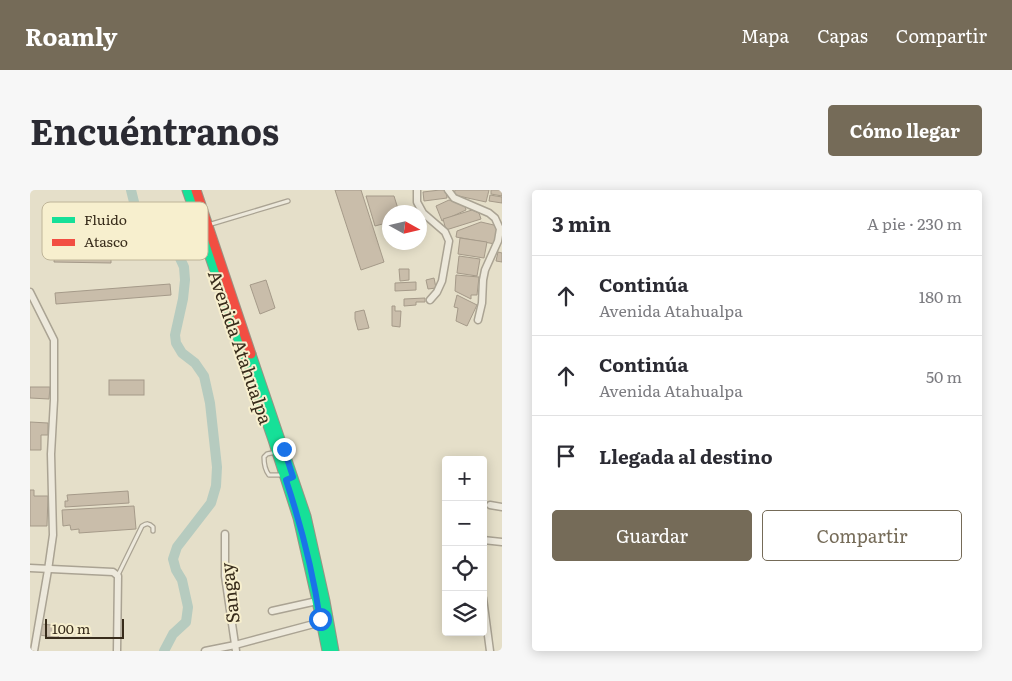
<!DOCTYPE html>
<html lang="es">
<head>
<meta charset="utf-8">
<style>
	:root { --surface:#fff; --page:#f7f7f7; --text:#2b2b33; --muted:#7c7c81; --line:#e1e1e2; --accent:#756b58 }
	body { margin:0; font-family:Literata,serif; background:var(--page); color:var(--text) }
	.controls { position:absolute; right:15px; bottom:15px; display:grid; overflow:hidden; border-radius:5px; box-shadow:0 2px 12px #0003 }
	.controls button { width:45px; height:45px; display:grid; place-items:center; padding:0; border:0; border-bottom:1px solid var(--line); background:var(--surface); color:var(--text); font:25px sans-serif }
	.compass { position:absolute; left:352px; top:15px; width:45px; height:45px; border-radius:50%; background:var(--surface); box-shadow:0 2px 12px #0003; rotate:98deg }
	.scale { position:absolute; left:15px; bottom:12px; width:79px; box-sizing:border-box; padding-left:5px; border:2px solid #382c1b; border-top:0; font-size:14px; line-height:18px; white-space:nowrap; color:#382c1b; -webkit-text-stroke:4px #f7efce; paint-order:stroke }
	.stop { position:absolute; width:15px; height:15px; margin:-11px; border:4px solid #1a73e8; border-radius:50%; background:#fff }
	.stop.end { background:#1a73e8; border-color:#fff; box-shadow:0 1px 5px #0008 }
	.list { margin:0; padding:0; list-style:none }
	h2 { display:flex; justify-content:space-between; align-items:center; height:65px; margin:0; padding:0 20px; font-size:21px }
	h2 small { font-size:16px; font-weight:400; color:var(--muted) }
	.list li { display:grid; grid-template-columns:32px 1fr auto; gap:15px; align-items:center; box-sizing:border-box; height:80px; padding:0 20px; border-top:1px solid var(--line) }
	.list b { display:block; font-size:19px; white-space:nowrap }
	.list p { margin:0; font-size:16px; white-space:nowrap; color:var(--muted) }
	.list em { font-size:16px; font-style:normal; color:var(--muted) }
	.actions { display:flex; gap:10px; padding:15px 20px }
	.actions a { flex:1; padding:11px 0; border:1px solid var(--accent); border-radius:5px; text-align:center; font-size:18px; color:var(--accent) }
	.actions .main { background:var(--accent); color:#fff }
	.icon { flex:none; width:28px; height:28px; fill:none; stroke:currentColor; stroke-width:2; stroke-linecap:round; stroke-linejoin:round }
	.map { position:relative; flex:none; width:472px; height:461px; overflow:hidden; border-radius:5px }
	header { display:flex; align-items:center; gap:30px; box-sizing:border-box; height:70px; padding:0 25px; background:var(--accent); color:#fff }
	header strong { font-size:24px }
	nav { display:flex; gap:28px; margin-inline-start:auto; font-size:18px }
	.intro { display:flex; align-items:center; justify-content:space-between; box-sizing:border-box; height:120px; padding:0 30px }
	h1 { margin:0; font-size:35px }
	.button { padding:12px 22px; border-radius:5px; background:var(--accent); color:#fff; font-size:18px; font-weight:700 }
	main { display:flex; gap:30px; padding:0 30px }
	aside { flex:1; background:var(--surface); border-radius:5px; box-shadow:0 2px 12px #0003 }
	.map>svg:first-child { display:block }
	.lines { fill:none; stroke-linecap:round; stroke-linejoin:round }
	.river { stroke:#b6cbbf; stroke-width:10 }
	.building { fill:#c9bdaa; stroke:#a59a89 }
	.lane-casing { stroke:#aaa393; stroke-width:5.5 }
	.street-casing { stroke:#aaa393; stroke-width:9 }
	.fast-casing { stroke:#999383; stroke-width:11 }
	.jam-casing { stroke:#999383; stroke-width:11 }
	.lane { stroke:#ede9dc; stroke-width:3 }
	.street { stroke:#ede9dc; stroke-width:6 }
	.fast { stroke:#16e098; stroke-width:9 }
	.jam { stroke:#f24e42; stroke-width:9 }
	.route { stroke:#1a73e8; stroke-width:6 }
	.labels { text-anchor:middle; dominant-baseline:central; stroke-width:4; stroke-linejoin:round; paint-order:stroke }
	.street-label { font-size:18px; fill:#382c1b; stroke:#f7efce }
	.key { fill:#f7efce; stroke:#beb498; stroke-width:1 }
	.key-label { font-size:14px; fill:#382c1b }
</style>
</head>
<body>
<header>
<strong>Roamly</strong>
<nav><a>Mapa</a><a>Capas</a><a>Compartir</a></nav>
</header>
<div class="intro"><h1>Encuéntranos</h1><a class="button">Cómo llegar</a></div>
<main>
<div class="map">
<svg width="472" height="461" viewBox="0 0 472 461">
	<rect width="100%" height="100%" fill="#e5dfc9"/>
	<g class="lines">
		<path class="river" d="M101 0 106 20 115 31 134 46 144 55 154 77 155 90 153 109 145 145 146 153 152 163 165 173 174 186 180 213 187 277 186 296 181 313 147 357 143 369 146 380 152 390 158 417 156 432 143 444 134 461"/>
	</g>
	<g class="building">
		<path d="M305 0H331L354 72 331 80Z"/>
		<path d="M410 0H416L417 8 394 11 393 2Z"/>
		<path d="M425 0H459L456 12 424 5Z"/>
		<path d="M461 0H472V6L461 4Z"/>
		<path d="M460 5 472 7V13L459 11Z"/>
		<path d="M336 6H364L369 22H360V32L345 36Z"/>
		<path d="M419 10 435 16 436 20 412 31 406 16Z"/>
		<path d="M442 20 449 23 451 29 416 40 413 29Z"/>
		<path d="M451 32 468 36 465 54 426 47 427 41Z"/>
		<path d="M430 48 457 52 454 68 428 64Z"/>
		<path d="M25 58 81 60V73L24 72Z"/>
		<path d="M468 62 472 63V72L466 71Z"/>
		<path d="M429 66 450 69 447 86 427 83Z"/>
		<path d="M369 79H379V90L370 91Z"/>
		<path d="M426 85 449 87 447 105H441V109L425 101Z"/>
		<path d="M404 88 406 98 398 99 396 90Z"/>
		<path d="M236 90 245 118 230 124 220 95Z"/>
		<path d="M386 92V100L365 101V93Z"/>
		<path d="M140 94 141 105 26 114 25 103Z"/>
		<path d="M427 105 447 115 437 136 426 131 428 118 424 117Z"/>
		<path d="M395 108V112H386V115L374 116V109Z"/>
		<path d="M362 116H365V121H371L370 137 362 136Z"/>
		<path d="M334 120 339 138 328 140 325 129V122Z"/>
		<rect x="79" y="190" width="35" height="15"/>
		<path d="M0 197H20L19 209 0 208Z"/>
		<path d="M0 232 18 233V245H11V260H0Z"/>
		<path d="M0 300H4V306H18L17 336H0Z"/>
		<path d="M98 301 99 313 35 317V311H38L37 305Z"/>
		<path d="M104 316 106 339 49 343V339L41 340 40 335 33 336 32 320Z"/>
		<path d="M12 434 30 436 28 448 10 445Z"/>
	</g>
	<g class="lines">
		<g class="lane-casing">
			<g id="lane">
				<path d="M178 35 258 11"/>
				<path d="M246 262 237 264 234 267C234 273 235 280 239 285H254"/>
				<path d="M88 385 112 336C117 333 119 333 123 337V341"/>
			</g>
		</g>
		<g class="street-casing">
			<g id="street">
				<path d="M387 0V12L393 23 415 42 419 51 412 91 407 102 400 110"/>
				<path d="M418 0 424 8 459 23 465 28 470 39 468 51 455 80 453 90 452 113 448 130"/>
				<path d="M0 102 24 150V210L21 264 23 345 18 380 4 461"/>
				<path d="M460 315 472 317"/>
				<path d="M195 344V386L206 461"/>
				<path d="M453 350 472 352"/>
				<path d="M0 378 83 382 88 386 87 461"/>
				<path d="M453 408 460 461"/>
				<path d="M242 421 287 411"/>
				<path d="M175 461 205 455 295 431"/>
			</g>
		</g>
		<g class="fast-casing">
			<g id="fast">
				<path d="M157 0 243 250 268 328 287 411 297 461"/>
				<path d="M221 164 276 326 295 411 304 461"/>
			</g>
		</g>
		<g class="jam-casing">
			<path id="jam" d="M166 0 221 164"/>
		</g>
		<use href="#lane" class="lane"/>
		<use href="#street" class="street"/>
		<use href="#fast" class="fast"/>
		<use href="#jam" class="jam"/>
	</g>
	<g class="lines">
		<path class="route" d="M254 259 263 287 256 290C271 335 283 382 290 429"/>
	</g>
	<g class="labels">
		<g class="street-label">
			<text transform="translate(211 157) rotate(71)">Avenida Atahualpa</text>
			<text transform="translate(199 403) rotate(-96)">Sangay</text>
		</g>
	</g>
	<rect x="12" y="12" width="166" height="58" rx="8" class="key"/>
	<rect x="22" y="27" width="23" height="6" fill="#16e098"/>
	<rect x="22" y="49" width="23" height="7" fill="#f24e42"/>
	<g class="key-label">
		<text x="54" y="35">Fluido</text>
		<text x="54" y="57">Atasco</text>
	</g>
</svg>
<div class="controls">
<button>+</button>
<button>−</button>
<button><svg class="icon" aria-label="locate" viewBox="0 0 24 24"><circle cx="12" cy="12" r="6"/><path d="M12 2v4M12 18v4M2 12h4M18 12h4"/></svg></button>
<button><svg class="icon" aria-label="layers" viewBox="0 0 24 24"><path d="M12 4l9 5-9 5-9-5zM3 14l9 5 9-5"/></svg></button>
</div>
<svg class="compass" viewBox="-18 -18 36 36"><path d="M0-13l5 13h-10z" fill="#e53935"/><path d="M0 13l5-13h-10z" fill="#7c7c81"/></svg>
<div class="scale">100 m</div>
<div class="stop" style="left:290px;top:429px"></div>
<div class="stop end" style="left:254px;top:259px"></div>
</div>
<aside>
<h2>3 min<small>A pie · 230 m</small></h2>
<ul class="list">
<li><svg class="icon" aria-label="ahead" viewBox="0 0 24 24"><path d="M12 20V5M6 11l6-6 6 6"/></svg><div><b>Continúa</b><p>Avenida Atahualpa</p></div><em>180 m</em></li>
<li><svg class="icon" aria-label="ahead" viewBox="0 0 24 24"><path d="M12 20V5M6 11l6-6 6 6"/></svg><div><b>Continúa</b><p>Avenida Atahualpa</p></div><em>50 m</em></li>
<li><svg class="icon" aria-label="arrive" viewBox="0 0 24 24"><path d="M6 21V4h12l-3 4 3 4H6"/></svg><div><b>Llegada al destino</b></div></li>
</ul>
<div class="actions"><a class="main">Guardar</a><a>Compartir</a></div>
</aside>
</main>
</body>
</html>
